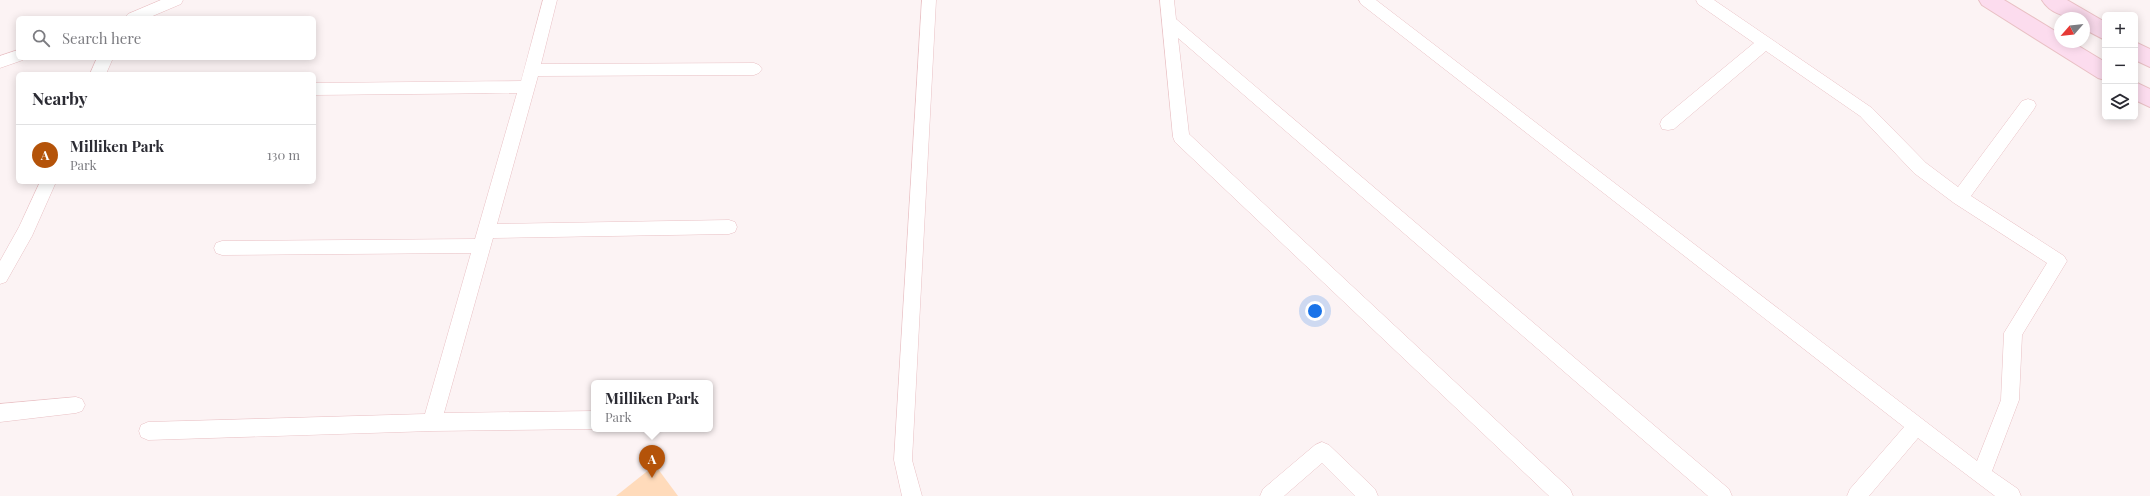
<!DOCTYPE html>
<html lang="en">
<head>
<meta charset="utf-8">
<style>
	:root { --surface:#fff; --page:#f2f2f3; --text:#2b2b33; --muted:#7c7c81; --line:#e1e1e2; --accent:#b45309 }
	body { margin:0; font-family:"Playfair Display",serif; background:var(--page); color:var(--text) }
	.controls { position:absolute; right:12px; top:12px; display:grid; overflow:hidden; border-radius:6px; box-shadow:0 2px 10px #0003 }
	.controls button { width:36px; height:36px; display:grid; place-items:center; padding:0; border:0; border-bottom:1px solid var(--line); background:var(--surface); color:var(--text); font:20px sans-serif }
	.compass { position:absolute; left:2054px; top:12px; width:36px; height:36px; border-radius:50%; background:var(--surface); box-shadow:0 2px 10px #0003; rotate:242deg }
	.you { position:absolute; left:1315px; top:311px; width:14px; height:14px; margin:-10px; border:3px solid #fff; border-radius:50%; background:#1a73e8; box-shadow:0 0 0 6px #1a73e833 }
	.badge { display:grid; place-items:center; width:26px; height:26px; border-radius:50%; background:var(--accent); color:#fff; font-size:13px; font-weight:700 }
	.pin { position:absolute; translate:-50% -33px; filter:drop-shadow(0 1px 2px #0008) }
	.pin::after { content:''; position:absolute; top:21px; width:14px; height:12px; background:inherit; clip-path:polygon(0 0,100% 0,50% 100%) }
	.popup { position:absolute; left:591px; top:380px; width:122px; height:52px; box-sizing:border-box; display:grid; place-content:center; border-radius:6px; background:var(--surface); filter:drop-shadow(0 1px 3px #0005); font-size:13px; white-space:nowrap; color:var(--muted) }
	.popup b { font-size:15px; color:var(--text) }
	.popup::after { content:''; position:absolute; left:50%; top:100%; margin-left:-8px; border:8px solid transparent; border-top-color:var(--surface) }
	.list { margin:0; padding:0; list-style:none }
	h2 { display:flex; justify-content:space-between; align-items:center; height:52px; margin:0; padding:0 16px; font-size:17px }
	h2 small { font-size:13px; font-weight:400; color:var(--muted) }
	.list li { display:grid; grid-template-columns:26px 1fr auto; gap:12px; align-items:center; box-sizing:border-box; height:60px; padding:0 16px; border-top:1px solid var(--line) }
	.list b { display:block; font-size:15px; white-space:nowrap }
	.list p { margin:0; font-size:13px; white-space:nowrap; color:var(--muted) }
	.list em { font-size:13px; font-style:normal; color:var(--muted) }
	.icon { flex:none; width:22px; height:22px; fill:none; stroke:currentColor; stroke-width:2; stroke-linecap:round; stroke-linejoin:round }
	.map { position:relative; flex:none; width:2150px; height:496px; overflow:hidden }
	.search { position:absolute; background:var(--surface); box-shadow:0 2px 10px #0003; left:16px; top:16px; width:300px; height:44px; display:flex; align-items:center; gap:10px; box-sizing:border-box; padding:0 14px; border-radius:6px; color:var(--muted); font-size:15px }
	.panel { position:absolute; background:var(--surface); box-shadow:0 2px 10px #0003; left:16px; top:72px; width:300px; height:112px; border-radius:6px }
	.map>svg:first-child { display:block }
	.green { fill:#ffdbbb }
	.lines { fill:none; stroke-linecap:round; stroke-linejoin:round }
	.service-casing { stroke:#e9c0c4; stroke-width:1 }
	.secondary-casing { stroke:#e9c0c4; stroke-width:2 }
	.service { fill:#fff; fill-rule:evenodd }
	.secondary { fill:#fcdcee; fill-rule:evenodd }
</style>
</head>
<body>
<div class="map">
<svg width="2150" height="496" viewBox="0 0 2150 496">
	<rect width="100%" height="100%" fill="#fcf3f4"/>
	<path class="green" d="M655 465 678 496H616Z"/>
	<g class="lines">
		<g class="service-casing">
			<g id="service">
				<path d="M161 0H183L181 4 148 18H125L128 14Z"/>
				<path d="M543 0H557L541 64 754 63 759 65 762 69 759 73 754 75 538 76 497 224 729 220 735 222 737 227 735 232 729 234 493 238 444 413 594 411V429L432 431 148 440 141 437 139 431 141 425 148 422 425 414 471 253 222 255 216 253 214 248 216 243 222 241 475 239 517 93 314 95V83L521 81Z"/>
				<path d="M922 0H936L912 460 922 496H902L894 460Z"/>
				<path d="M1160 0H1174L1176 19 1729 489 1732 496H1708L1178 38 1189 134 1570 489 1573 496H1549L1175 142 1173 137Z"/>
				<path d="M1359 0H1376L1977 461 2001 400 2004 333 2047 263 1954 203 1914 173 1860 116 1766 51 1674 129 1668 130 1662 129 1660 124 1662 119 1754 43 1698 4 1696 0H1714L1872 108 1926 163 1958 187 2022 101 2028 99 2034 101 2036 105 2034 109 1971 196 2064 256 2067 261 2022 335 2019 400 1992 471 2018 489 2021 496H1995L1918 438 1869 496H1847L1850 489 1904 427 1361 4Z"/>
				<path d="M18 50V58H25L23 60 0 68V56Z"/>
				<path d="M97 58H113L106 74H90Z"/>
				<path d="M40 182H56L32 236 6 282 0 284V261L19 227Z"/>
				<path d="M76 397 82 399 85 405 82 411 76 413 0 422V404Z"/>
				<path d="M1322 442 1329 445 1375 489 1378 496H1355L1322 463 1284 496H1260L1263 489 1315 445Z"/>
			</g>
		</g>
		<g class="secondary-casing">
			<g id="secondary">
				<path d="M1979 0H2004L2060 34V42H2072L2105 62V80L2098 78 1982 5Z"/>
				<path d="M2042 0H2067L2105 22V40L2084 29V18C2069 18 2051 15 2042 0Z"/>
				<path d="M2135 42 2150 49V67L2135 60Z"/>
				<path d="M2135 82 2150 89V107L2135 100Z"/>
			</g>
		</g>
		<use href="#service" class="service"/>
		<use href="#secondary" class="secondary"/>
	</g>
</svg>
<div class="controls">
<button>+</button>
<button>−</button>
<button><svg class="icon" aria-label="layers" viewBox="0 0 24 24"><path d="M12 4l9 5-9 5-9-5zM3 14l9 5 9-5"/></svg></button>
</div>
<svg class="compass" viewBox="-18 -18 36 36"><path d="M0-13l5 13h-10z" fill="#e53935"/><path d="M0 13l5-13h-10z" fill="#7c7c81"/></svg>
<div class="you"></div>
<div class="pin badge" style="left:652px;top:478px">A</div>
<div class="popup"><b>Milliken Park</b>Park</div>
<div class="search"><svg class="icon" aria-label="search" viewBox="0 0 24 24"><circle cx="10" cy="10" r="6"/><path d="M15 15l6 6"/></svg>Search here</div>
<section class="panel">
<h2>Nearby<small></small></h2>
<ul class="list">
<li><span class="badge">A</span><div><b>Milliken Park</b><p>Park</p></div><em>130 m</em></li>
</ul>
</section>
</div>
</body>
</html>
